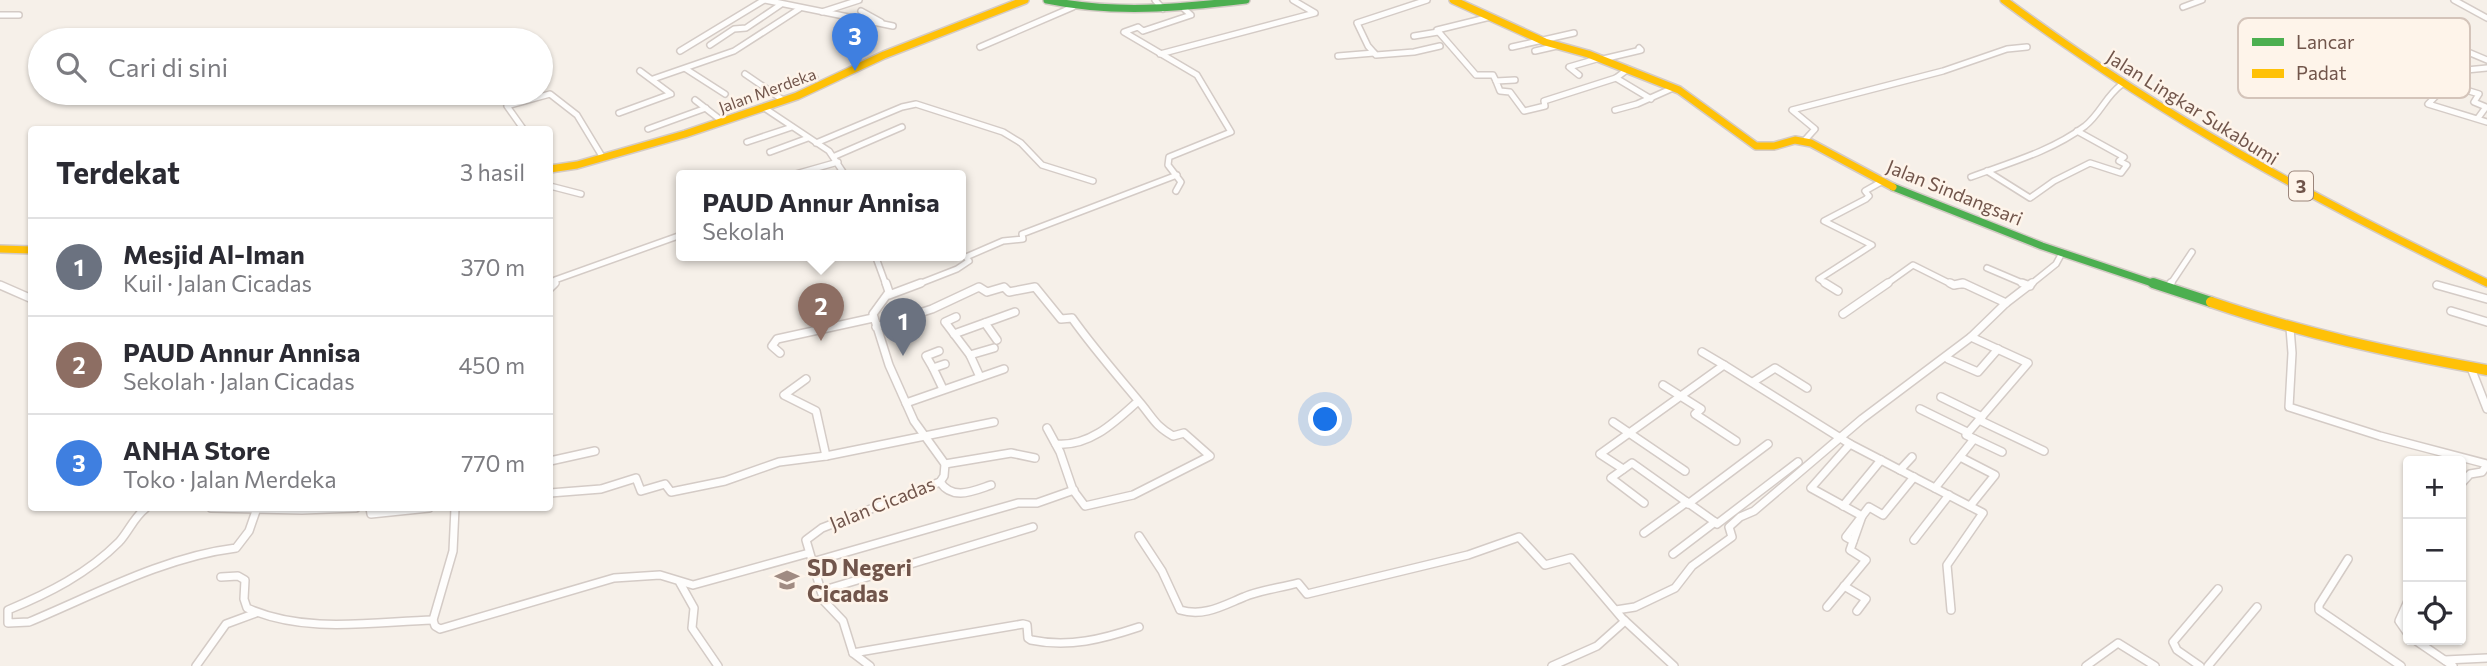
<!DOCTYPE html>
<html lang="id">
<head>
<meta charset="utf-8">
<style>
	:root { --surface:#fff; --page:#f7f7f7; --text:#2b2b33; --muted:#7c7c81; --line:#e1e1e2; --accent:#0f766e }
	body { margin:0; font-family:Commissioner,sans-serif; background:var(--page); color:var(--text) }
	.controls { position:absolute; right:21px; bottom:21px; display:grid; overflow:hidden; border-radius:7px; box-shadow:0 2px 5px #0004 }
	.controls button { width:63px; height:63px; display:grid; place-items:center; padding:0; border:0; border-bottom:2px solid var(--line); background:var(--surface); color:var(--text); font:35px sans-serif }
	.you { position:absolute; left:1326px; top:420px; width:24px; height:24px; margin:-18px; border:5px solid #fff; border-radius:50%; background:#1a73e8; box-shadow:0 0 0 10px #1a73e833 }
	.badge { display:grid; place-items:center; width:46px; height:46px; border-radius:50%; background:var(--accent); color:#fff; font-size:23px; font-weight:700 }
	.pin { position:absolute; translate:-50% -58px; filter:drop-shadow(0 2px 4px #0008) }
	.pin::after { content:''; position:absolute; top:37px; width:24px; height:21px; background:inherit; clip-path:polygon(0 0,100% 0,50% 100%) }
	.popup { position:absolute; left:676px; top:170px; width:290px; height:91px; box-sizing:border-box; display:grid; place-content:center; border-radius:7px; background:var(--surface); filter:drop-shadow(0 2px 5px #0005); font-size:23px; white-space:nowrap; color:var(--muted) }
	.popup b { font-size:26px; color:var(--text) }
	.popup::after { content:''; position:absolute; left:50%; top:100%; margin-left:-14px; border:14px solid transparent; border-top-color:var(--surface) }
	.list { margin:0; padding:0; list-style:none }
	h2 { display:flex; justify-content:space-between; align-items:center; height:91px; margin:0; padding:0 28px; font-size:30px }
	h2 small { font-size:23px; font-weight:400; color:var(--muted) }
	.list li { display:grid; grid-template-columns:46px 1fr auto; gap:21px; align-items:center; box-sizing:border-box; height:98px; padding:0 28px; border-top:2px solid var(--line) }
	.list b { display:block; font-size:26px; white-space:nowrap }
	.list p { margin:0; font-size:23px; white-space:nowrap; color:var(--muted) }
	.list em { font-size:23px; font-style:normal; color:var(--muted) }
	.icon { flex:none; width:38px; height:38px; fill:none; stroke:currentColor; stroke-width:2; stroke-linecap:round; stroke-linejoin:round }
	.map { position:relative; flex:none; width:2487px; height:666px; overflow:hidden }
	.search { position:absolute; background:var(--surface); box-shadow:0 2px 5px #0004; left:28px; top:28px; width:525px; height:77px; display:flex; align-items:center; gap:18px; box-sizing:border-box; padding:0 24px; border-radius:38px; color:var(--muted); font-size:26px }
	.panel { position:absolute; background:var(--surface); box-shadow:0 2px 5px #0004; left:28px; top:126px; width:525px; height:385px; border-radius:7px }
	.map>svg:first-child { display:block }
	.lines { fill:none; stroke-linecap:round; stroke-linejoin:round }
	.street-far1-casing { stroke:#d4cbc6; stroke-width:8 }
	.street-casing { stroke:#d4cbc6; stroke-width:10 }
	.fast-far1-casing { stroke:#d4cbc6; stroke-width:10 }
	.fast-casing { stroke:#d4cbc6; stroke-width:13 }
	.slow-far1-casing { stroke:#d4cbc6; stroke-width:10 }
	.slow-casing { stroke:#d4cbc6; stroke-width:13 }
	.street-far1 { stroke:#fefdfc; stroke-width:5 }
	.street { stroke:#fefdfc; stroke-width:7 }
	.fast-far1 { stroke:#4caf50; stroke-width:7 }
	.fast { stroke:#4caf50; stroke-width:10 }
	.slow-far1 { stroke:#ffc107; stroke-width:7 }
	.slow { stroke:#ffc107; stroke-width:10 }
	.labels { text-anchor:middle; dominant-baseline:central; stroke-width:5; stroke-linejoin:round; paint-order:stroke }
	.far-street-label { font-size:16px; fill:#71554b; stroke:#fef4ea }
	.shield { fill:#fef4ea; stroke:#9b857b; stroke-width:2 }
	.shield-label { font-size:18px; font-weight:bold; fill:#71554b }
	.street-label { font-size:19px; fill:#71554b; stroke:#fef4ea }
	.near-poi-label { font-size:23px; font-weight:bold; fill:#71554b; stroke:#fef4ea; text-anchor:start }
	.key { fill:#fef4ea; stroke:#d4c4ba; stroke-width:2 }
	.key-label { font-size:19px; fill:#71554b }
</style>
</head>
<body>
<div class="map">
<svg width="2487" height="666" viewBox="0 0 2487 666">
	<rect width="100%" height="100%" fill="#f6f0e9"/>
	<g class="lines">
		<g class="street-far1-casing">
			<g id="street-far1">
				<path d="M765 0 893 26"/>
				<path d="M1155 0 1163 9"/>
				<path d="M1427 0 1357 23 1368 46 1376 55 1414 52 1440 46"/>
				<path d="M2454 0 2487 18"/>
				<path d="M2183 7 2202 0"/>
				<path d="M861 11 881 22"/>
				<path d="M822 12 859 0"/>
				<path d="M0 15H19"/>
				<path d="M1490 17 1437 30 1476 75H1493L1496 81"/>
				<path d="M1414 36 1438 32"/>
				<path d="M2437 39 2487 60"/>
				<path d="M710 45 734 29 746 28 780 5"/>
				<path d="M980 47 1073 7"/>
				<path d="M1512 47 1574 33"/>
				<path d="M680 51 764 0"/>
				<path d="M1535 51 1557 46"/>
				<path d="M1160 54 1315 13 1293 0"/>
				<path d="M1338 56 1374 53"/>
				<path d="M1603 59 1641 50 1639 48"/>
				<path d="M686 69 725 94"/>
				<path d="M2454 73 2426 61 2405 65 2399 77 2448 92 2458 79 2456 71 2487 68"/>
				<path d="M745 74 783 100"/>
				<path d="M1579 75 1569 67 1600 58"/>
				<path d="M1616 78 1651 99"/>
				<path d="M653 79 734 51 799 9"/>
				<path d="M1515 80 1496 81 1500 91 1510 92 1524 111 1545 106 1544 101 1616 78 1628 69"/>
				<path d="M2453 86 2479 94 2474 102 2486 107 2478 118"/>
				<path d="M772 91 815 78"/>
				<path d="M2441 91 2428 104 2487 122"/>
				<path d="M695 100 722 121"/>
				<path d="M763 107 829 151 845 175"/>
				<path d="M1615 110 1637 104 1673 88"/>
				<path d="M619 113 671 94 640 71"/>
				<path d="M648 129 706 108"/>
				<path d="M524 130 507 106 550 94 577 115 603 158"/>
				<path d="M1804 141 1815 129 1792 110 1943 71 2007 49 2027 47"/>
				<path d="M747 142 792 127"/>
				<path d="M816 143 902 107 916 104 1003 132 1021 143 1042 165 1093 181"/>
				<path d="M770 152 808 138"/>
				<path d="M835 156 902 127"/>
				<path d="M1987 171 2030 198 2054 181 2090 163 2121 173 2127 165 2119 161 2124 157 2077 131"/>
				<path d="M792 175 838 162"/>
				<path d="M1971 177C2009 163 2052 151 2085 126 2100 114 2106 96 2121 85"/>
				<path d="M550 186 581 194"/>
				<path d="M1176 191 1181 182 1168 165 1169 157 1231 132 1197 75 1124 32 1138 27 1143 31 1191 15 1182 7"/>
				<path d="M875 255 886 285"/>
				<path d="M1987 268 2027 285"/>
				<path d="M554 285 555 280 681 235"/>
				<path d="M916 285 957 269 969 261 966 257 1003 241 1023 239 1022 234 1177 175"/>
				<path d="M1828 285 1819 279 1872 245 1824 221 1866 199 1869 196 1865 191 1881 182"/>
				<path d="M1885 285 1913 265 1953 285"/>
				<path d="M1956 285H1966"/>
				<path d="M2030 285 2056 264 2062 253"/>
				<path d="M2170 285 2192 252"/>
			</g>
		</g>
		<g class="street-casing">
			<g id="street">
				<path d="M1825 283 1838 291"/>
				<path d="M1950 283 1954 285 1963 283 2006 303"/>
				<path d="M2022 283 2030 286"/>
				<path d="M0 285 32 299"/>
				<path d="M2437 285 2487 299"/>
				<path d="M2169 286 2171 283"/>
				<path d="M550 288 555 283"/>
				<path d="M889 295 921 283"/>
				<path d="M2451 311 2487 322"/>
				<path d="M1843 314 1888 283"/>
				<path d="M956 317 945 322 970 355 980 377"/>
				<path d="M985 323 997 340"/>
				<path d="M876 327 932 309 979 287 987 292 1004 287 1009 292 1035 287 1061 319 1072 318C1094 349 1118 376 1142 405 1154 420 1156 426 1173 436L1184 433 1210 456 1133 495 1085 506 1073 490 1060 452 1047 428"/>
				<path d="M2290 328 2292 353 2289 407 2380 436 2487 464"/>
				<path d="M954 334 1015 312"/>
				<path d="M1702 352 1724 365"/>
				<path d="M780 353 772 346 777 339 873 318"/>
				<path d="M970 355 994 348"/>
				<path d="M1948 359 1978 372 1998 349"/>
				<path d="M933 368 926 356 939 351"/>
				<path d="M2471 368 2487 409"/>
				<path d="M806 379 784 395 816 411 826 456"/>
				<path d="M1753 382 1775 368 1807 388"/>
				<path d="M1663 385 1701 409 1695 414 1736 441"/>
				<path d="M943 389 933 368 945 364"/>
				<path d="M1941 397 1982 417"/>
				<path d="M906 403 1004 369"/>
				<path d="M1920 409 1967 432"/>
				<path d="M1979 420 2044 451"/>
				<path d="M1613 422 1685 471"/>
				<path d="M1056 444C1089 447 1114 423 1137 402"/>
				<path d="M2002 452 1966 435 2028 363 1971 337 2006 303 2032 283"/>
				<path d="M1960 457 1995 475 1970 506"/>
				<path d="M550 461 595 451"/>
				<path d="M945 464 1011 453 1035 458"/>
				<path d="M1623 469 1600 454 1724 365 1850 444"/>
				<path d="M1900 470 1912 457"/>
				<path d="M940 482C953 501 973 491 991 485"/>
				<path d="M2461 484 2470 474 2482 472 2487 465"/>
				<path d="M1935 488 1974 439"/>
				<path d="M550 493 601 489 636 478 641 491 665 484 671 492 725 481 779 462 826 456 994 422"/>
				<path d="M1644 503 1611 478 1632 463 1715 522 1673 554"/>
				<path d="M1688 504 1768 444"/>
				<path d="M1843 506 1881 460"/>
				<path d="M146 508C134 517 129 531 119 542 87 574 49 593 8 610V623L29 622C96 594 164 557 236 548L249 531 257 508"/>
				<path d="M211 508 302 510 356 508"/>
				<path d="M370 508 371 514 429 508"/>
				<path d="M455 508 453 551 433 620 435 626 440 629 614 578 660 575 693 585 809 553"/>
				<path d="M1715 522 1717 524 1798 462"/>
				<path d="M1644 533 1687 502"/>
				<path d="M1139 536 1162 571 1180 610C1204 617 1222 606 1244 597 1260 590 1280 588 1298 583L1307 594 1468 555 1519 537 1545 565 1571 558 1622 618 1674 666"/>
				<path d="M1914 540 1949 495"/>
				<path d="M1853 541 1846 537 1869 507 1883 515 1914 477"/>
				<path d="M2348 559 2319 605V610L2401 666"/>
				<path d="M812 562 1018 503H1037L1074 490"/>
				<path d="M221 577 238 576 245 580 244 599 247 608C305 634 372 622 433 620"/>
				<path d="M680 583 694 608 692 628 718 666"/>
				<path d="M1844 586 1866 599 1857 611"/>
				<path d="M821 591 1033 527"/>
				<path d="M2408 601 2399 621 2408 634"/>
				<path d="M1827 607 1866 560 1850 550 1862 516 1811 488 1850 444 1983 513 1947 565 1951 610"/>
				<path d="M1616 610 1635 607 1675 588 1692 566 1732 537 1729 527 1740 517 1754 511 1862 419 1971 337"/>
				<path d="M2415 640 2453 666"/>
				<path d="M853 653 1023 624 1027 625 1028 638 1031 640C1069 648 1103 639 1139 627"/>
				<path d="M2445 660 2487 658"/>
				<path d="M196 666 226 624 256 613"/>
				<path d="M870 666 853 653 843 621 824 601 806 540 822 528 940 482 944 476 945 464 914 421 889 365 873 314 889 292 886 283"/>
				<path d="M1552 666 1597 646 1625 621"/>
				<path d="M2086 666 2118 643 2155 666"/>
				<path d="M2200 666 2177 650 2173 642 2218 589"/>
				<path d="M2208 666 2257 607"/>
			</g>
		</g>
		<g class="fast-far1-casing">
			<g id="fast-far1">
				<path d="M1047 0C1114 14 1179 8 1246 0"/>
				<path d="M1893 187 2042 246 2158 285"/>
			</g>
		</g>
		<g class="fast-casing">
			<path id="fast" d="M2153 283 2211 302"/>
		</g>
		<g class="slow-far1-casing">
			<g id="slow-far1">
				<path d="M1453 0 1545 42 1588 54 1679 90 1756 146H1774L1795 140 1811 143 1893 187"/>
				<path d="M2004 0C2156 113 2316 201 2487 283"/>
				<path d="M550 169 577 165 685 134 797 96 884 55 1025 0"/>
				<path d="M0 249 32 250"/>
			</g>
		</g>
		<g class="slow-casing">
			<path id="slow" d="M2211 302C2301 333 2393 353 2487 370"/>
		</g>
		<use href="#street-far1" class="street-far1"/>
		<use href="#street" class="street"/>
		<use href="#fast-far1" class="fast-far1"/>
		<use href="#fast" class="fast"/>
		<use href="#slow-far1" class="slow-far1"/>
		<use href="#slow" class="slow"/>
	</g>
	<defs>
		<g id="school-bare" transform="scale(1.89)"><path d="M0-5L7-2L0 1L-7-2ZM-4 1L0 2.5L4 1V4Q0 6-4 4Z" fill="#a08b82" stroke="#fef4ea" stroke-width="2.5" paint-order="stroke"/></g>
	</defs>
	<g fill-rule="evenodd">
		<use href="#school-bare" x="787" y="580"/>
	</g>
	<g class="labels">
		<g class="far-street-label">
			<text transform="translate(767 90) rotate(-20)">Jalan Merdeka</text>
		</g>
		<rect class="shield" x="2289" y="171.5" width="24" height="29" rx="5"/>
		<g class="shield-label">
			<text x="2301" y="186">3</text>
		</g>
		<g class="street-label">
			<text transform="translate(2193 107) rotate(32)">Jalan Lingkar Sukabumi</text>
			<text transform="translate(1955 192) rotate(22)">Jalan Sindangsari</text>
			<text transform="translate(882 503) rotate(-22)">Jalan Cicadas</text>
		</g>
		<g class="near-poi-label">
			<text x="807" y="567">SD Negeri<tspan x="807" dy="26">Cicadas</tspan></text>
		</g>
	</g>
	<rect x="2238" y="18" width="232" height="80" rx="10" class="key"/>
	<rect x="2252" y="38" width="32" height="8" fill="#4caf50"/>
	<rect x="2252" y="69" width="32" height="9" fill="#ffc107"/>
	<g class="key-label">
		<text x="2296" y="49">Lancar</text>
		<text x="2296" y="80">Padat</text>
	</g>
</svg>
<div class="controls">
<button>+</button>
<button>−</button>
<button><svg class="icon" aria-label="locate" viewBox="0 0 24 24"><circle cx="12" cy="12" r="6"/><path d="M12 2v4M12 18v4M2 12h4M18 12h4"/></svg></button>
</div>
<div class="you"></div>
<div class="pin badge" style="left:903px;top:356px;background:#6b7280">1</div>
<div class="pin badge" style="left:821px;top:341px;background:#8d6e63">2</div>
<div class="popup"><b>PAUD Annur Annisa</b>Sekolah</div>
<div class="pin badge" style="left:855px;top:71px;background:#3f7fe0">3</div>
<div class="search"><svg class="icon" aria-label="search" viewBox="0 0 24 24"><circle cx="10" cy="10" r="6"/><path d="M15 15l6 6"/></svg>Cari di sini</div>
<section class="panel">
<h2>Terdekat<small>3 hasil</small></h2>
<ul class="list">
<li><span class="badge" style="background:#6b7280">1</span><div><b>Mesjid Al-Iman</b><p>Kuil · Jalan Cicadas</p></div><em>370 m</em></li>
<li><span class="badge" style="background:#8d6e63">2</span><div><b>PAUD Annur Annisa</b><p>Sekolah · Jalan Cicadas</p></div><em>450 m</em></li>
<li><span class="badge" style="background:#3f7fe0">3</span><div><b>ANHA Store</b><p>Toko · Jalan Merdeka</p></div><em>770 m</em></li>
</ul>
</section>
</div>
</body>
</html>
